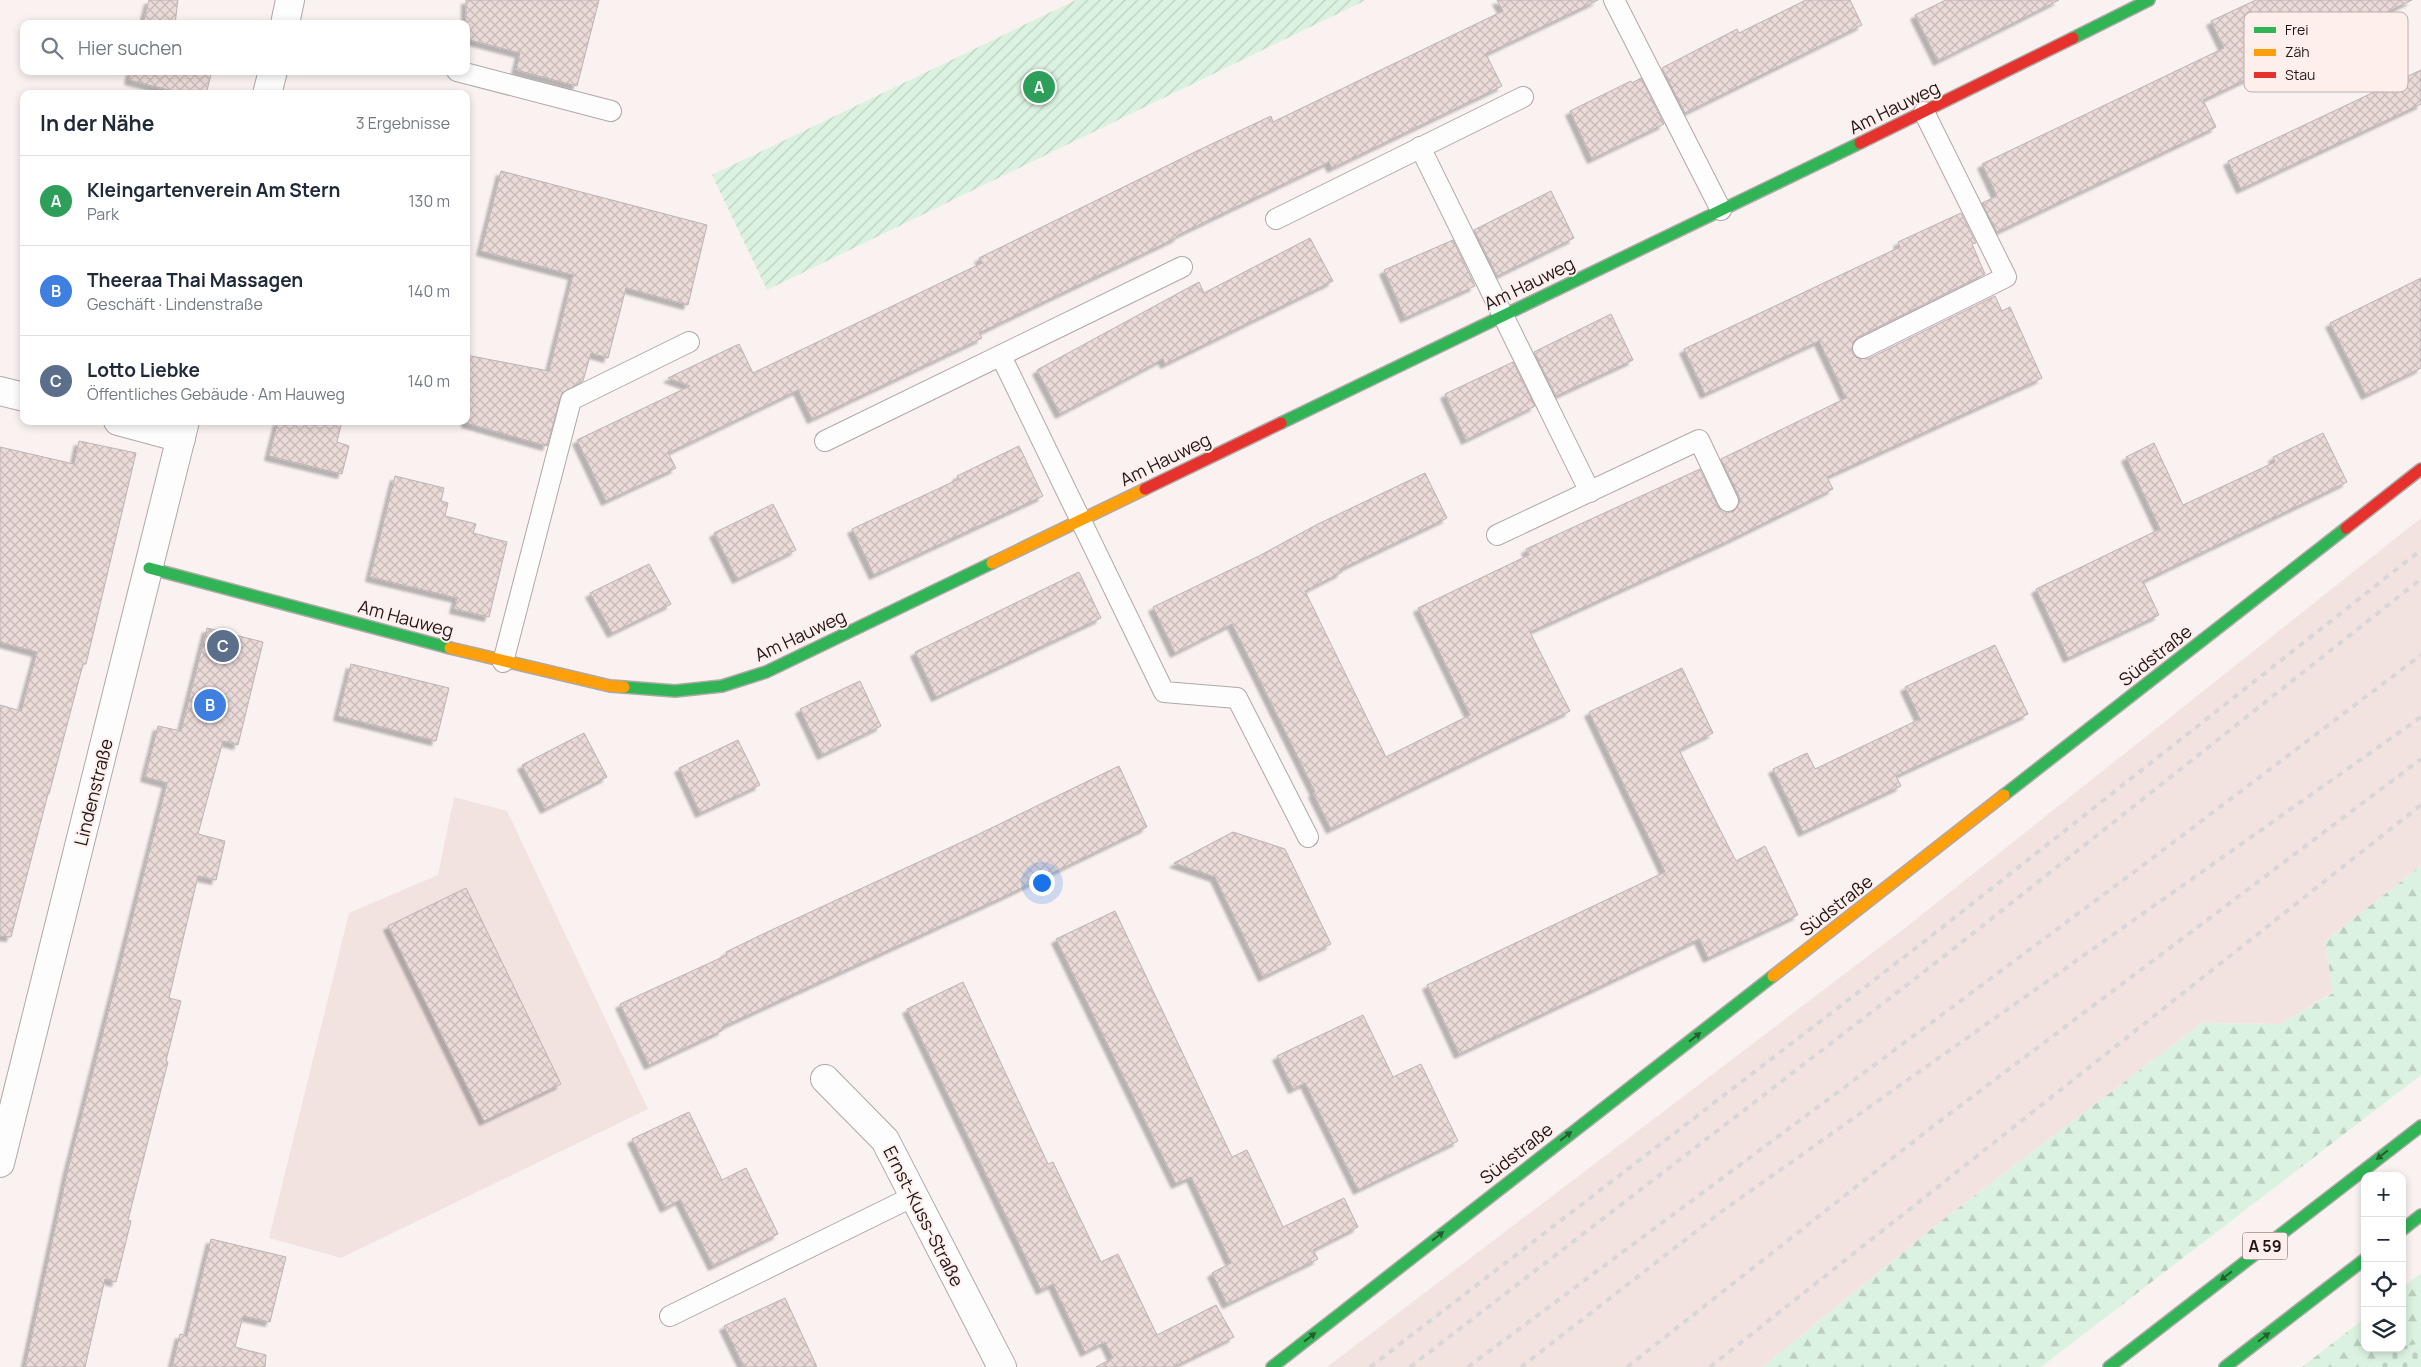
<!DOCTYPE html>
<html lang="de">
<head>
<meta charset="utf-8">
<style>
	:root { --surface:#fff; --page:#f6f6f7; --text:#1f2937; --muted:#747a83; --line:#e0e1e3; --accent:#1a73e8 }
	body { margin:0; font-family:Manrope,sans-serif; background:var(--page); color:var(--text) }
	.controls { position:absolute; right:15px; bottom:15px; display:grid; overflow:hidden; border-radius:10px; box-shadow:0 2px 8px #0003 }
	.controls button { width:45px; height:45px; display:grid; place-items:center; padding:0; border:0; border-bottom:1px solid var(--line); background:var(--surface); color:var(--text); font:25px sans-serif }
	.you { position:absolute; left:1041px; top:882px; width:18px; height:18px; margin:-12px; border:4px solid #fff; border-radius:50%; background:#1a73e8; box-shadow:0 0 0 8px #1a73e833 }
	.badge { display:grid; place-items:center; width:32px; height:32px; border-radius:50%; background:var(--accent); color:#fff; font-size:16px; font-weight:700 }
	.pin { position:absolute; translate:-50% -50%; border:2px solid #fff; box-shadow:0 1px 5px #0006 }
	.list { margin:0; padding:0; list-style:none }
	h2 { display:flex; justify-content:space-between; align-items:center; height:65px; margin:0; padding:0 20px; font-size:21px }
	h2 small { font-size:16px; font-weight:400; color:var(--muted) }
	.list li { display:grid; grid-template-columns:32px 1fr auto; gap:15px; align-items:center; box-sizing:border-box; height:90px; padding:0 20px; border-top:1px solid var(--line) }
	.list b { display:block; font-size:19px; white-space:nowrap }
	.list p { margin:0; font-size:16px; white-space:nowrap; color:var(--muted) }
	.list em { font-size:16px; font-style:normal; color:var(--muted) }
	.icon { flex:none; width:28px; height:28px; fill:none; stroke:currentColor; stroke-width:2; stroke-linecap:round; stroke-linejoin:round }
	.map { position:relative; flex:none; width:2421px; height:1367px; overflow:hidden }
	.search { position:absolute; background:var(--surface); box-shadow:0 2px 8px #0003; left:20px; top:20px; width:450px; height:55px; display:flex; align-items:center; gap:12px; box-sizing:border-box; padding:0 18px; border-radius:10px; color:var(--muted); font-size:19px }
	.panel { position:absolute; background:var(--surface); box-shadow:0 2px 8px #0003; left:20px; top:90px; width:450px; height:335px; border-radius:10px }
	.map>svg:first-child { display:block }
	.built { fill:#f2e3e1 }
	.forest { fill:url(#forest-firs) }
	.cemetery { fill:url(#cemetery-stones) }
	.garden { fill:url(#garden-furrows) }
	.building { fill:url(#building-cross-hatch); stroke:#bbb4b3; filter:url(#shadow) }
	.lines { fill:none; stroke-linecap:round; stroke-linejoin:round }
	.lane-casing { stroke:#afa8a7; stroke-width:22 }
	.street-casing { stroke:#afa8a7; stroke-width:30 }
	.fast-casing { stroke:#afa8a7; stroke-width:14 }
	.slow-casing { stroke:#afa8a7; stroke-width:14 }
	.jam-casing { stroke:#afa8a7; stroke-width:14 }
	.lane { stroke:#fefdfd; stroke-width:20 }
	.street { stroke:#fefdfd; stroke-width:28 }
	.fast { stroke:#30b455; stroke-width:11 }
	.slow { stroke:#ff9f0a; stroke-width:11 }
	.jam { stroke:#e5322d; stroke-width:11 }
	.rail { stroke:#d8d6d6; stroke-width:4; stroke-dasharray:6 6; stroke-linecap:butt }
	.oneway { fill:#265e32 }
	.labels { text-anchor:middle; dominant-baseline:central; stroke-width:4; stroke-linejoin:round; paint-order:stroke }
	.shield { fill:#feefed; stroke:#615856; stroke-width:1 }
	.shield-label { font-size:16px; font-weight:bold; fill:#1e1716 }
	.street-label { font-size:18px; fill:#1e1716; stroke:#feefed }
	.key { fill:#feefed; stroke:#bbaeac; stroke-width:1 }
	.key-label { font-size:14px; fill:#1e1716 }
</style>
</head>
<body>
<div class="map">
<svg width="2421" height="1367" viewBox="0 0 2421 1367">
	<defs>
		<pattern id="forest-firs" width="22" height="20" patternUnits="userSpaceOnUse" patternTransform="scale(1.25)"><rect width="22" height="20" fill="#dcf2e0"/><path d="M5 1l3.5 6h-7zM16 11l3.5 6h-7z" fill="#bccfbf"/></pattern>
		<pattern id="cemetery-stones" width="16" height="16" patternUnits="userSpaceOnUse" patternTransform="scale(1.25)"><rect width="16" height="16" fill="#dcf2e0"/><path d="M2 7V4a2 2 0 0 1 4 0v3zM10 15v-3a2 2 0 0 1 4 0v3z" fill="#bccfbf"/></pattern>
		<pattern id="garden-furrows" width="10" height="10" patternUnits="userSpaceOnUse" patternTransform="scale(1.25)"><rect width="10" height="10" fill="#dcf2e0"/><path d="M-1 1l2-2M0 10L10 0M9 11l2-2" fill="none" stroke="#bccfbf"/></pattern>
		<pattern id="building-cross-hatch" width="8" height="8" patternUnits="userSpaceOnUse" patternTransform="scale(1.25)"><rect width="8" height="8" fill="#eadad8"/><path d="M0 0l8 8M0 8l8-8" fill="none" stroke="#c8bab9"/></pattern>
		<filter id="shadow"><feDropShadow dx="-4.5" dy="4.5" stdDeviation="1" flood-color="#0004"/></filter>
	</defs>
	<rect width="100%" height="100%" fill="#faf2f1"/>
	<g class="built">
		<path d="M2421 518V866L2325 941 2333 992 2281 1024 2202 1023 1940 1222 1763 1367H1327L1905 928Z"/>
		<path d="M454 797 507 811 648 1109 341 1258 269 1238 349 913 438 875Z"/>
	</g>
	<g class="forest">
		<path d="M2421 866V1075L2041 1367H1763L1940 1222 2202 1023 2281 1024 2333 993 2325 941Z"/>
		<path d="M2421 1273V1344L2402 1346V1288Z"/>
		<path d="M2365 1318V1348H2398L2366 1367H2302Z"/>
	</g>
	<path class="cemetery" d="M2421 1344V1367H2366L2398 1348H2402V1346Z"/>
	<path class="garden" d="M1076 0H1366L767 290 712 175Z"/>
	<g class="building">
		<path d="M149 0H178L175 24H143Z"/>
		<path d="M466 0H599L577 86 516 70 520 53 466 39Z"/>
		<path d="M1497 0H1598L1486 54 1502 86 1332 168 1329 162 1178 235V237L979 333 982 338 812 419 798 390 668 453 676 468 606 501 577 440 690 386 668 378 739 344 753 373 982 263 979 258 1201 149 1271 116 1273 122 1503 11Z"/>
		<path d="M1806 0H1850L1862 25 1685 113 1662 68 1737 29 1739 33Z"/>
		<path d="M1946 0H2059L1938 61 1915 15Z"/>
		<path d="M2256 0H2412L2203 100 2216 127 1997 232 1982 203 1997 196 1982 164 2224 48 2211 21Z"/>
		<path d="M2421 70V104L2241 189 2228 161Z"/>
		<path d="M131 71H212L206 94H185L129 80Z"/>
		<path d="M1641 78 1664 124 1592 159 1570 111 1631 81 1632 83Z"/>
		<path d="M501 171 707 225 688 305 626 288 608 358 591 353 583 381 562 393 547 446 466 423V355L549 371 573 275 481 251Z"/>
		<path d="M1551 191 1574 238 1497 276 1474 230Z"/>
		<path d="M1961 213 1976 243 1972 244 1985 274 1858 337 1853 342 1852 353 1857 358 1868 359 1995 296 2002 311 2010 307 2042 378 1827 477 1833 489 1730 540 1530 632 1570 711 1331 829 1313 793 1315 792 1232 624 1175 653 1153 607 1259 556 1318 524 1425 473 1447 518 1341 569 1342 572 1305 591 1386 757 1470 715 1418 608 1529 555 1526 549 1700 469 1718 507 1727 513 1734 511 1740 502 1739 496 1721 459 1846 398 1819 341 1705 394 1684 349 1900 247 1898 242Z"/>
		<path d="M1310 238 1333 281 1165 364 1163 359 1060 414 1037 370 1199 282 1204 293Z"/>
		<path d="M1453 240 1475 286 1405 318 1384 270Z"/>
		<path d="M2421 278V368L2366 395 2330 323Z"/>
		<path d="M1611 314 1633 360 1556 396 1534 352Z"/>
		<path d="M1513 362 1535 406 1466 440 1445 394Z"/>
		<path d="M278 421H342L337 442 349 446 342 474 269 456Z"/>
		<path d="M2323 433 2347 482 2143 581 2159 615 2068 658 2036 589 2160 529 2126 457 2154 443 2183 505 2275 462 2273 457Z"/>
		<path d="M79 441 136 453 86 664H83L49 794H48L11 937 0 936V705L21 711 37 652 0 642V447L74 464Z"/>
		<path d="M1019 446 1043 496 874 575 852 529 959 479 957 476Z"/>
		<path d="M395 476 444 488 441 501 448 503 445 516 476 524 473 533 507 542 489 617 454 609 457 598 370 577Z"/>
		<path d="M773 504 796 550 737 579 714 533Z"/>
		<path d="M649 564 671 604 612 633 590 593Z"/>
		<path d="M1079 572 1101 618 936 697 915 652Z"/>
		<path d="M207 628 263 642 238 745 223 741 198 834 225 841 216 880 198 876 169 998 181 1001 166 1061 168 1062 128 1220 131 1221 116 1282 105 1279 85 1367H25L68 1169 167 783 145 777 158 726 181 731Z"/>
		<path d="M1995 645 2028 714 1896 776 1901 786 1803 832 1773 769 1807 753 1815 769 1920 719 1905 687Z"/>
		<path d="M351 664 449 688 436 741 338 716Z"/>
		<path d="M1682 668 1713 733 1679 750 1736 861 1765 846 1798 915 1708 958 1699 939 1459 1054 1427 985 1665 872 1589 712Z"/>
		<path d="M860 681 881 726 822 755 800 709Z"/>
		<path d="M584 733 607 777 545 809 522 765Z"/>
		<path d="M738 740 760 785 700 813 679 768Z"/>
		<path d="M1119 766 1147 827 1005 896 722 1027 723 1030 649 1065 620 1004 727 955 726 952 763 934 977 835Z"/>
		<path d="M1233 832 1285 849 1331 944 1263 977 1215 877 1174 863Z"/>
		<path d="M466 888 561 1084 484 1121 388 926Z"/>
		<path d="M1115 911 1232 1157 1247 1150 1283 1227 1344 1198 1358 1227 1313 1250 1318 1259 1227 1304 1212 1273 1231 1263 1191 1177 1176 1184 1056 939Z"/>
		<path d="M963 982 1048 1164 1053 1162 1101 1262 1118 1254 1157 1335 1216 1305 1234 1337 1173 1367H1096L1113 1358 1105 1342 1085 1352 1053 1284 1041 1290 907 1009Z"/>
		<path d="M1363 1015 1393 1077 1421 1064 1458 1141 1358 1190 1305 1083 1293 1089 1277 1056Z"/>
		<path d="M689 1112 722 1180 746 1168 778 1234 713 1266 680 1200 665 1208 632 1139Z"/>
		<path d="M211 1239 286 1257 270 1322 243 1316 235 1347 266 1355 265 1367H172L180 1334 187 1336Z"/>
		<path d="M785 1298 817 1367H744L724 1326Z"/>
	</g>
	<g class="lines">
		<g class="lane-casing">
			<g id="lane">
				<path d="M1614 0 1721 210"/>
				<path d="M457 71 611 111"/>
				<path d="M1420 147 1590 492"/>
				<path d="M1276 219 1523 97"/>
				<path d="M1863 348 2006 277 1924 112"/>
				<path d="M1001 356 1164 692 1237 698 1308 837"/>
				<path d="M825 441 1182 267"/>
				<path d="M1497 535 1699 440 1728 501"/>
				<path d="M503 662 571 400 689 342"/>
				<path d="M670 1316 914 1196"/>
			</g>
		</g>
		<g class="street-casing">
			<g id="street">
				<path d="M285 24 290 0"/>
				<path d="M267 94 273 71"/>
				<path d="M0 391 24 397"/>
				<path d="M118 421 181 438"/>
				<path d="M825 1079 885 1140 1002 1367"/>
				<path d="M0 1163 185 421"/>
			</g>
		</g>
		<g class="fast-casing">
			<g id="fast">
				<path d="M2073 38 2149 0"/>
				<path d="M1281 423 1860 143"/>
				<path d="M149 568 450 648"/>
				<path d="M624 687 675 691 722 686 766 672 992 563"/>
				<path d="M2004 795 2346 528"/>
				<path d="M2402 1230 2421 1215"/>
				<path d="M1272 1367 1773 976"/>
				<path d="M2109 1367 2421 1126"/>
				<path d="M2225 1367 2365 1259"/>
			</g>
		</g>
		<g class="slow-casing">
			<g id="slow">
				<path d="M992 563 1145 489"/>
				<path d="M450 648 610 686 624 687"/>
				<path d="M1773 976 2004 795"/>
			</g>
		</g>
		<g class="jam-casing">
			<g id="jam">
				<path d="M1860 143 2073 38"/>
				<path d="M1145 489 1281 423"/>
				<path d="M2346 528 2421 469"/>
			</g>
		</g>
		<use href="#lane" class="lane"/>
		<use href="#street" class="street"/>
		<use href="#fast" class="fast"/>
		<use href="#slow" class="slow"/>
		<use href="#jam" class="jam"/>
		<g class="rail">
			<path d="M1370 1367 1921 944 2421 550"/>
			<path d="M1410 1367 1938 961 2421 579"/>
			<path d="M1468 1367 2134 872 2421 655"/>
			<path d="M1521 1367 1725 1209 2421 717"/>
			<path d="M1627 1367 1932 1127 2421 759"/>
			<path d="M1710 1367 2421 805"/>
		</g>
	</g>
	<defs><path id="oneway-solid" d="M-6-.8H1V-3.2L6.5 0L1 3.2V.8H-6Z" transform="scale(1.25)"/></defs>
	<g class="oneway">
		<use href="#oneway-solid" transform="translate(1695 1037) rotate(-38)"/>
		<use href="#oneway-solid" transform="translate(1566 1136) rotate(-38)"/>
		<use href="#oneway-solid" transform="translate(2382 1155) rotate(142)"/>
		<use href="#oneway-solid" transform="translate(1438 1236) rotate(-38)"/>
		<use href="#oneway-solid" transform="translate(2226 1276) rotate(142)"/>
		<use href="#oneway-solid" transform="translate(1310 1337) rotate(-38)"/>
		<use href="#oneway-solid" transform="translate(2264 1337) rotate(-38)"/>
	</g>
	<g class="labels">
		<rect class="shield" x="2242.5" y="1232.5" width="45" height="27" rx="4"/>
		<g class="shield-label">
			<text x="2265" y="1246">A 59</text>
		</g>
		<g class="street-label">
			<text transform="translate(1894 107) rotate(-26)">Am Hauweg</text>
			<text transform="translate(1529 283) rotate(-26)">Am Hauweg</text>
			<text transform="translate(1165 459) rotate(-26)">Am Hauweg</text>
			<text transform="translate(406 618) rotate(15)">Am Hauweg</text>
			<text transform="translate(800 635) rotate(-25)">Am Hauweg</text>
			<text transform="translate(2155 655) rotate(-38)">Südstraße</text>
			<text transform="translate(93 792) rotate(-76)">Lindenstraße</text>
			<text transform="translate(1836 905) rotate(-38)">Südstraße</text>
			<text transform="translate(1516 1153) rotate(-38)">Südstraße</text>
			<text transform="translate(924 1216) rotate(63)">Ernst-Kuss-Straße</text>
		</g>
	</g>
	<rect x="2244" y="12" width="164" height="80" rx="8" class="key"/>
	<rect x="2254" y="27" width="22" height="6" fill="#30b455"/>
	<rect x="2254" y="49" width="22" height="7" fill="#ff9f0a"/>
	<rect x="2254" y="72" width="22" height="6" fill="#e5322d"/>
	<g class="key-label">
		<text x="2285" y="35">Frei</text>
		<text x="2285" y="57">Zäh</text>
		<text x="2285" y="80">Stau</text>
	</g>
</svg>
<div class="controls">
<button>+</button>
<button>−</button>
<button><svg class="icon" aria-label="locate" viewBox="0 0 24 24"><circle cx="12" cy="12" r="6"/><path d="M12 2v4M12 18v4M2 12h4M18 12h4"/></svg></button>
<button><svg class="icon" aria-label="layers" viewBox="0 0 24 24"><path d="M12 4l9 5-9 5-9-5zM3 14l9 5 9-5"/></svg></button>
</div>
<div class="you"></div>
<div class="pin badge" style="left:1039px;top:87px;background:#2e9e5b">A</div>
<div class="pin badge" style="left:210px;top:705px;background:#3f7fe0">B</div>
<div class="pin badge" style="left:223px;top:646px;background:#5c6f8a">C</div>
<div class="search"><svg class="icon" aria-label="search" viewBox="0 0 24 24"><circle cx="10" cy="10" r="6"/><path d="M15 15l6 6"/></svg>Hier suchen</div>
<section class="panel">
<h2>In der Nähe<small>3 Ergebnisse</small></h2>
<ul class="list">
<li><span class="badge" style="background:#2e9e5b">A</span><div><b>Kleingartenverein Am Stern</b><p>Park</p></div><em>130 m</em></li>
<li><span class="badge" style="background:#3f7fe0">B</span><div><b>Theeraa Thai Massagen</b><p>Geschäft · Lindenstraße</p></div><em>140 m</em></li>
<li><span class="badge" style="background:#5c6f8a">C</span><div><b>Lotto Liebke</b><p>Öffentliches Gebäude · Am Hauweg</p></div><em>140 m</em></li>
</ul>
</section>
</div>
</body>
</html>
